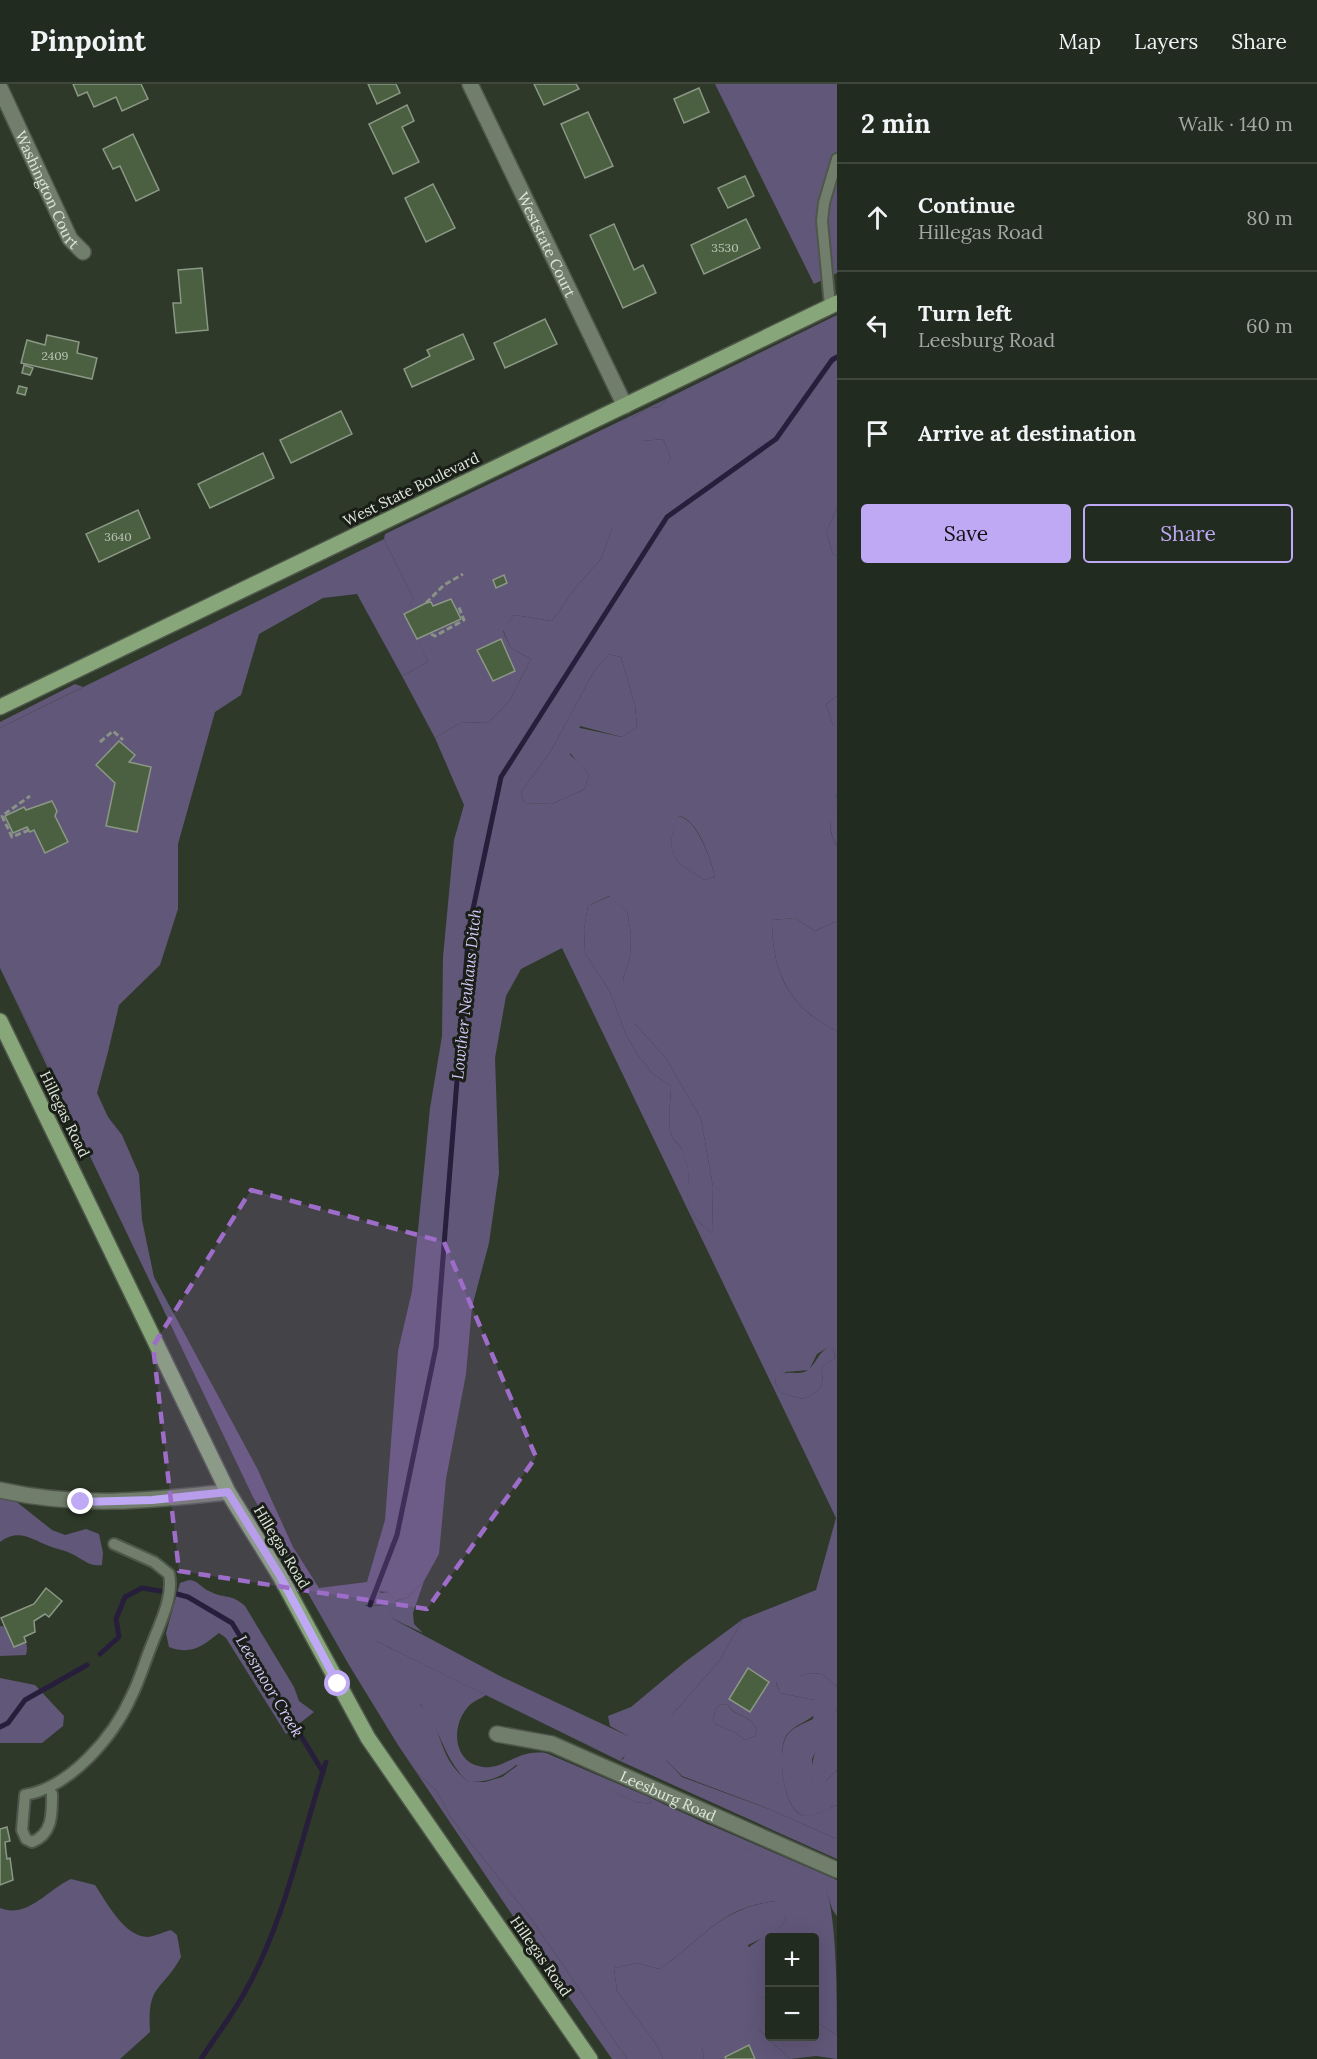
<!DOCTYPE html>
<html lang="en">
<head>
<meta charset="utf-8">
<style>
	:root { --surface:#222b1f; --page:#2e372c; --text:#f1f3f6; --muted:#a2a7a4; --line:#3f473d; --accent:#bfa9f4 }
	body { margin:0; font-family:Lora,serif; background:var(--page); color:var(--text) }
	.controls { position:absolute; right:18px; bottom:18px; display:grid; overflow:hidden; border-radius:6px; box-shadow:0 6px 24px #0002 }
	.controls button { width:54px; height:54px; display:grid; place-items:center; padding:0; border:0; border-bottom:2px solid var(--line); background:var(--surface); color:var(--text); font:30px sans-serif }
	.stop { position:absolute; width:18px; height:18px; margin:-14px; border:4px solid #bfa9f4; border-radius:50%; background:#fff }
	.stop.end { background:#bfa9f4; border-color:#fff; box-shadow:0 2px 6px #0008 }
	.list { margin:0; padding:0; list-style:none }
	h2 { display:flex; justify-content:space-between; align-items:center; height:78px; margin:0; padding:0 24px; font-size:26px }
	h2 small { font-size:20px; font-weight:400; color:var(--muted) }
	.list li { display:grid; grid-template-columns:39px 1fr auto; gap:18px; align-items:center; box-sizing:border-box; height:108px; padding:0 24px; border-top:2px solid var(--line) }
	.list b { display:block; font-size:22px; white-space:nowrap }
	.list p { margin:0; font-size:20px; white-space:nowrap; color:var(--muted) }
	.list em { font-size:20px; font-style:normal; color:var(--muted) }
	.actions { display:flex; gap:12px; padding:18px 24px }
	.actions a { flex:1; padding:14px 0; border:2px solid var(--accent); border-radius:6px; text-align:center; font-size:21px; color:var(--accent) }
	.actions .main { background:var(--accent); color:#111 }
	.icon { flex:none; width:33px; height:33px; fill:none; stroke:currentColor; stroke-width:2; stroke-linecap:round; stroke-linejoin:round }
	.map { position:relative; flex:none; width:837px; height:1975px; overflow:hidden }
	header { display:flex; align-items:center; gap:36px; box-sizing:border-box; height:84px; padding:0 30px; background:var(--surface); border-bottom:2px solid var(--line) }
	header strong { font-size:28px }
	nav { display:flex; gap:33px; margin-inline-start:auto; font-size:21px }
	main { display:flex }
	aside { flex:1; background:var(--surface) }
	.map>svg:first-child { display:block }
	.green { fill:#615778 }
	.forest { fill:#615779; fill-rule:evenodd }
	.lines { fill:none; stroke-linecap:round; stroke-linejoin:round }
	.stream { stroke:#271e3c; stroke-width:5 }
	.building { fill:#4b6041; stroke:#8b9885; stroke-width:1.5 }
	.service-casing { stroke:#4e574a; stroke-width:14 }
	.minor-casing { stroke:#4e574a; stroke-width:18 }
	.secondary-casing { stroke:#4e574a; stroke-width:18 }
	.primary-casing { stroke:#4e574a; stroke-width:18 }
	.path { stroke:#899285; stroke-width:3; stroke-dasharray:6 3; stroke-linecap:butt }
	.service { stroke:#727e6c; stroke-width:10 }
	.minor { stroke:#727e6c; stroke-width:15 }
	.secondary { stroke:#727e6c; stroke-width:15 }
	.primary { stroke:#87a679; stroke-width:15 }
	.route { stroke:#bfa9f4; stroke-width:8 }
	.marked { fill:#9e6dc9; fill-opacity:0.2; stroke:#9e6dc9; stroke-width:4.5; stroke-dasharray:12 8; stroke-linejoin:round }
	.labels { text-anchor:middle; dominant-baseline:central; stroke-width:6; stroke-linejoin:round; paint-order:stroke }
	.number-label { font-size:12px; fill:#bac4b5 }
	.street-label { font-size:15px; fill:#dfe6dc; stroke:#191e17 }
	.water-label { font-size:16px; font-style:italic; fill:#d6c8f9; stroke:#191e17 }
</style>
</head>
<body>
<header>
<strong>Pinpoint</strong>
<nav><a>Map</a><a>Layers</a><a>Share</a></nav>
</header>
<main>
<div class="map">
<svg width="837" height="1975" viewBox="0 0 837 1975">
	<rect width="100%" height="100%" fill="#2e3929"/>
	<g class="green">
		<path d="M666 315 659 324 650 323 632 334 643 357 663 355 671 374 668 379 670 389 612 445 601 475 576 503 552 537 514 531 503 547 511 564 531 575 510 616 489 638 460 639 435 654 402 592 428 578 404 530 413 514 384 455 385 450Z"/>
		<path d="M837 424V472L833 470 826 448Z"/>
		<path d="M609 570 621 573 635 621 637 643 622 653 580 642 570 671 581 680 589 691 585 705 552 720 524 719 521 708 551 667 594 587Z"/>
		<path d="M75 600 83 603 0 644V638Z"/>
		<path d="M837 612V641H833L826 620Z"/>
		<path d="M837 711V762C826 745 831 728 837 711Z"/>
		<path d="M678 732C698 735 711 777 715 793L704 796C696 789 682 784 676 775 668 763 672 744 678 732Z"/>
		<path d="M610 812 627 827 631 850 630 873 623 895 635 940 666 974 701 1035 713 1103 712 1149C670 1118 698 1107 684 1070 682 1062 673 1057 671 1050 667 1037 671 1016 671 1002L652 989 638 971 626 951 610 908 585 869 584 845 588 822Z"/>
		<path d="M795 834 815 847 837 837V947C789 924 772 888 772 836Z"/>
		<path d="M0 884 56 997 108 968 97 1009 108 1033 122 1051 139 1090 142 1136 154 1193 257 1384 293 1463 319 1504 367 1498 381 1509 388 1508 396 1517 408 1513 424 1497 413 1529 414 1540 423 1549 393 1535 387 1521H365L378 1558 486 1611C480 1615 471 1618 467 1624 451 1643 453 1679 483 1683 505 1686 516 1665 546 1669L649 1713 651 1720 636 1718 605 1704 516 1681C501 1694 489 1698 468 1698 442 1673 442 1646 420 1620L415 1683 418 1690 437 1707 451 1734 530 1833 627 1975H612L523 1847 398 1661 349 1581 253 1413Z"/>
		<path d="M827 1264H833L835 1275C812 1284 828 1289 820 1304 817 1310 808 1312 803 1315L781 1309 775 1299 776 1294C785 1285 793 1291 804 1288 814 1285 817 1270 827 1264Z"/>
		<path d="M743 1535 720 1576 672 1631 666 1676 682 1693 769 1725 837 1755V1775L620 1677 624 1674 628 1652 610 1642 608 1632 631 1623 685 1578Z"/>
		<path d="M810 1589 822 1590 837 1603V1623L812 1675 813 1698H825L837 1686V1721C827 1725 813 1735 802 1731 783 1724 777 1669 786 1653 792 1643 803 1640 813 1635L814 1616 780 1609 776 1598Z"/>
		<path d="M721 1620 728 1621C734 1633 753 1631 757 1647L755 1652 745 1656 736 1649 715 1640 713 1635 716 1624Z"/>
		<path d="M708 1740 837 1796V1832C827 1821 830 1803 817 1792 804 1780 785 1781 769 1775 748 1766 727 1753 708 1740Z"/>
		<path d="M776 1817 787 1837 769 1851 748 1861 761 1913 769 1917 770 1952H814L815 1937 837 1951V1975L816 1972 790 1975 758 1945 702 1963 704 1975H663L658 1963 617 1907 614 1884 637 1879 659 1885C703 1856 718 1824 776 1817Z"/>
	</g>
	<g class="forest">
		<path d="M715 0H837V189L814 200Z"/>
		<path d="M837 231V424L826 448 833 470 837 472V612L826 620 833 641H837C837 663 837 686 837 708 836 729 823 740 837 762V837L815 847 795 834 772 836C772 889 789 924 837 947V1603L822 1590 810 1589 776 1599 780 1609 814 1616 820 1625C811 1638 792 1640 785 1654 778 1670 783 1725 802 1731 814 1734 827 1725 837 1721V1755L769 1725 682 1692 666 1676 662 1653 672 1631 720 1576 743 1535 816 1506 836 1434 562 864 521 885 506 912 495 974 499 1089 489 1159 472 1223 466 1290 446 1395 439 1470 424 1497 408 1513 395 1517 388 1508 375 1507 367 1498 385 1436 398 1267 412 1207 430 1024 442 952 443 873 454 756 464 721 435 654 460 639 489 638 510 616 531 575 511 564 503 546 514 531 552 537 576 503 601 475 612 445 634 401 669 389 666 382 671 374 663 355 643 357C635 351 630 344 632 334L650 323 659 324 666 315ZM609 570 621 573 635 621 637 643 622 653 571 642 566 647C562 669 578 675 589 691L585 705 552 720 524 719 521 708 551 667 594 587ZM679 732C698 735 711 776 715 793L704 796C696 789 682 784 676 775 668 763 672 744 679 732ZM609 812 627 827 631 850 630 873 623 895 626 918 635 940 666 974 701 1035 713 1103 712 1149C671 1119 698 1106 684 1069 681 1062 673 1057 671 1050 667 1037 671 1016 671 1002L652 989 638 971 626 951 610 908 585 869 584 845 588 822ZM827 1264H833L835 1275C812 1284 828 1289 820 1304 817 1310 808 1312 803 1315L781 1309 775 1299 776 1294 786 1288 809 1286 817 1270ZM721 1620 728 1621C735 1633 753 1631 757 1647L755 1652 745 1656 736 1649 715 1640 713 1635 716 1624Z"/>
		<path d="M384 455 413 514 405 530 428 578 402 592 357 510 323 514 259 550 241 611 215 628 178 760V825L160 881 119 921 108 968 89 992 74 998 56 997 0 884V644Z"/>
		<path d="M0 1411 13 1415 52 1446 65 1451 86 1445 99 1450 103 1469 102 1481C89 1483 83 1475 72 1470 65 1466 56 1465 49 1462 31 1455 19 1444 0 1458Z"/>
		<path d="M189 1496C199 1497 200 1503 209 1507 223 1515 231 1509 245 1522L294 1603 299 1617 314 1628 286 1650 226 1554 219 1549C201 1563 191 1571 169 1563L166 1549 180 1499Z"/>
		<path d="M388 1521 393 1535 500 1592 628 1652 630 1666 620 1677 378 1558C366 1548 351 1539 357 1522Z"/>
		<path d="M0 1542C15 1543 31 1553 26 1571L0 1572Z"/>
		<path d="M0 1594 35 1601 64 1632 63 1642 42 1659H0Z"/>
		<path d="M398 1615C435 1614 435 1651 449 1676 454 1685 462 1692 468 1698H485L502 1693 525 1676 543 1675 636 1718 651 1720 649 1713C668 1723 688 1730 707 1740 729 1750 747 1767 771 1775 789 1781 812 1781 824 1799 837 1828 837 1912 837 1951L815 1937 814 1854H770L769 1917 761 1913 732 1878C750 1859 767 1853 787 1837L775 1817C718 1824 703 1856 659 1885L637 1879 614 1884 617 1907 658 1963 663 1975H627L530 1833 451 1734 437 1707 418 1690 386 1629Z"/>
		<path d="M837 1623V1686L825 1698H813C807 1672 826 1646 837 1623Z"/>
		<path d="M71 1795 95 1801C106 1817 124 1853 148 1853 155 1852 164 1848 171 1846L177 1851 181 1873C161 1909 147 1899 150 1948L120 1975H0V1824C28 1835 48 1805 71 1795Z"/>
		<path d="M737 1936 758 1945 790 1975H704L702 1963 714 1942Z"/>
	</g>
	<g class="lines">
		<g class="stream">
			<path d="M177 1510 188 1513 232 1539 323 1688"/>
			<path d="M370 1521 397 1451 436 1263 469 844 501 693 667 433 776 355 832 276 837 273"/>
			<path d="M100 1570 119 1553 116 1535 125 1513 142 1504 160 1507"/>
			<path d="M0 1643 8 1639 25 1616 87 1581"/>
			<path d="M201 1975C216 1952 233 1930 246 1906 285 1836 301 1754 326 1678"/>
		</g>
	</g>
	<g class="building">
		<path d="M73 0H141L148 15 122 27 116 13 94 23 87 8 78 12Z"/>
		<path d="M368 0H396L400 9 377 20Z"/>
		<path d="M534 0H576L579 5 544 21Z"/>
		<path d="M699 4 709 28 684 39 674 15Z"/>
		<path d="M407 21 414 37 402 43 419 78 393 90 369 40Z"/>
		<path d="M588 28 613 82 585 94 561 40Z"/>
		<path d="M133 50 159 106 136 117 120 82 113 85 103 65Z"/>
		<path d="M745 92 754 112 728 124 718 104Z"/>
		<path d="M433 100 455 144 426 158 405 114Z"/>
		<path d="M746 135 760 164 704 190 691 161Z"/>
		<path d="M614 140 634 186 643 181 656 209 623 224 590 151Z"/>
		<path d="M202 184 208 246 176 249 173 219H181L178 186Z"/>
		<path d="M545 235 557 260 505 284 494 259Z"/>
		<path d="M463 250 474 275 412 303 404 285 430 272 427 266Z"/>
		<path d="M47 251 79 258 77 269 97 274 92 295 21 279 27 256 45 261Z"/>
		<path d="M24 281 33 284 30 291 22 289Z"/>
		<path d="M19 302 27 304 25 311 17 309Z"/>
		<path d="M341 327 352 350 291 379 280 356Z"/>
		<path d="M263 369 274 394 210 424 198 400Z"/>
		<path d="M138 426 150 454 99 478 86 450Z"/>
		<path d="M504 491 507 499 496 504 493 496Z"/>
		<path d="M451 515 461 535 417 555 404 530 426 519 431 518 433 522Z"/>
		<path d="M501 555 515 587 493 597 477 566Z"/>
		<path d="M119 657 135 671 129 678 151 683 137 748 106 742 115 699 96 681Z"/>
		<path d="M52 717 57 727 55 732 68 758 45 769 34 746 30 748 27 743 13 749 5 732 24 723 26 726Z"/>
		<path d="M46 1504 62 1517 49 1533 45 1530 34 1537 35 1548 24 1553 26 1558 14 1563 1 1534 34 1520Z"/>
		<path d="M748 1584 769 1598 750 1628 729 1615Z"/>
		<path d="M7 1743 10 1757 5 1758 6 1768 7 1775 10 1774 13 1796 0 1801V1745Z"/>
		<path d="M749 1961 755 1975H726L725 1973Z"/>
	</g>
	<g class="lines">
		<g class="service-casing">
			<g id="service">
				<path d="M830 222 822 137 824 119 837 75"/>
				<path d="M52 1710C52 1729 53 1750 32 1758L26 1755 22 1746 25 1711C71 1703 114 1652 132 1611 140 1595 145 1577 152 1560 160 1539 174 1512 169 1490L154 1478 114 1460"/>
			</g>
		</g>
		<g class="minor-casing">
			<g id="minor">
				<path id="s1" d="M470 0 625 322"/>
				<path id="s2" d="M0 4 70 155 83 168"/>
				<path id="s3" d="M497 1650 552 1660 837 1786"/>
			</g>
		</g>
		<g class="secondary-casing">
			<path id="secondary" d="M0 1406C80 1424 147 1417 228 1408"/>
		</g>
		<g class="primary-casing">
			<g id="primary">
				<path d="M0 623 837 219"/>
				<path d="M0 937 228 1408 280 1492 368 1654 590 1975"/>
			</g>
		</g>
		<g class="path">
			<path d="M426 519 444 501 463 490"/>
			<path d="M431 550 435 552 464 536 458 521"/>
			<path d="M100 658 113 647 123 656"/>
			<path d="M29 746 12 753 2 732 30 712"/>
		</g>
		<use href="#service" class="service"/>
		<use href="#minor" class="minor"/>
		<use href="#secondary" class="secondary"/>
		<use href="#primary" class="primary"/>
	</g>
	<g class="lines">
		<path class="route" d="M81 1418 152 1416 228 1408 280 1492 338 1600"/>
	</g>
	<path class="marked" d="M251 1106 444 1158 536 1373 427 1525 179 1487 153 1262Z"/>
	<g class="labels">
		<g class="number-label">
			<text x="725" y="163">3530</text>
			<text x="55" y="271">2409</text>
			<text x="118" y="452">3640</text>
		</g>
		<g class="street-label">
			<text stroke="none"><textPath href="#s2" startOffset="112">Washington Court</textPath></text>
			<text stroke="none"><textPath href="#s1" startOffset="178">Weststate Court</textPath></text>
			<text transform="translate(411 405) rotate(-26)">West State Boulevard</text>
			<text transform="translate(65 1030) rotate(64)">Hillegas Road</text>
			<text transform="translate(282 1463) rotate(59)">Hillegas Road</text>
			<text stroke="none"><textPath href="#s3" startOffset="183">Leesburg Road</textPath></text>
			<text transform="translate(541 1872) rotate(55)">Hillegas Road</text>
		</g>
		<g class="water-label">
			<text transform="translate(466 910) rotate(-84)">Lowther Neuhaus Ditch</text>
			<text transform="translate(270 1602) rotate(59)">Leesmoor Creek</text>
		</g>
	</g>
</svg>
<div class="controls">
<button>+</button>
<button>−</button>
</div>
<div class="stop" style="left:338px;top:1600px"></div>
<div class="stop end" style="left:81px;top:1418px"></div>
</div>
<aside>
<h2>2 min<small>Walk · 140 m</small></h2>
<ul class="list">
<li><svg class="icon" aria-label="ahead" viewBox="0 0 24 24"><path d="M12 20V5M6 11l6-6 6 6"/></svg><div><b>Continue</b><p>Hillegas Road</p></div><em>80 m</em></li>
<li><svg class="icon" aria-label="left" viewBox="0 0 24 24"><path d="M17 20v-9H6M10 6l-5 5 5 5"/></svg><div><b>Turn left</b><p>Leesburg Road</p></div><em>60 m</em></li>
<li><svg class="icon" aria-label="arrive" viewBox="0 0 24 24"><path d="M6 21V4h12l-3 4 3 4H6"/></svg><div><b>Arrive at destination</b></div></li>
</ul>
<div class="actions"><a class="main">Save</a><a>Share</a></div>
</aside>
</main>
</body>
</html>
